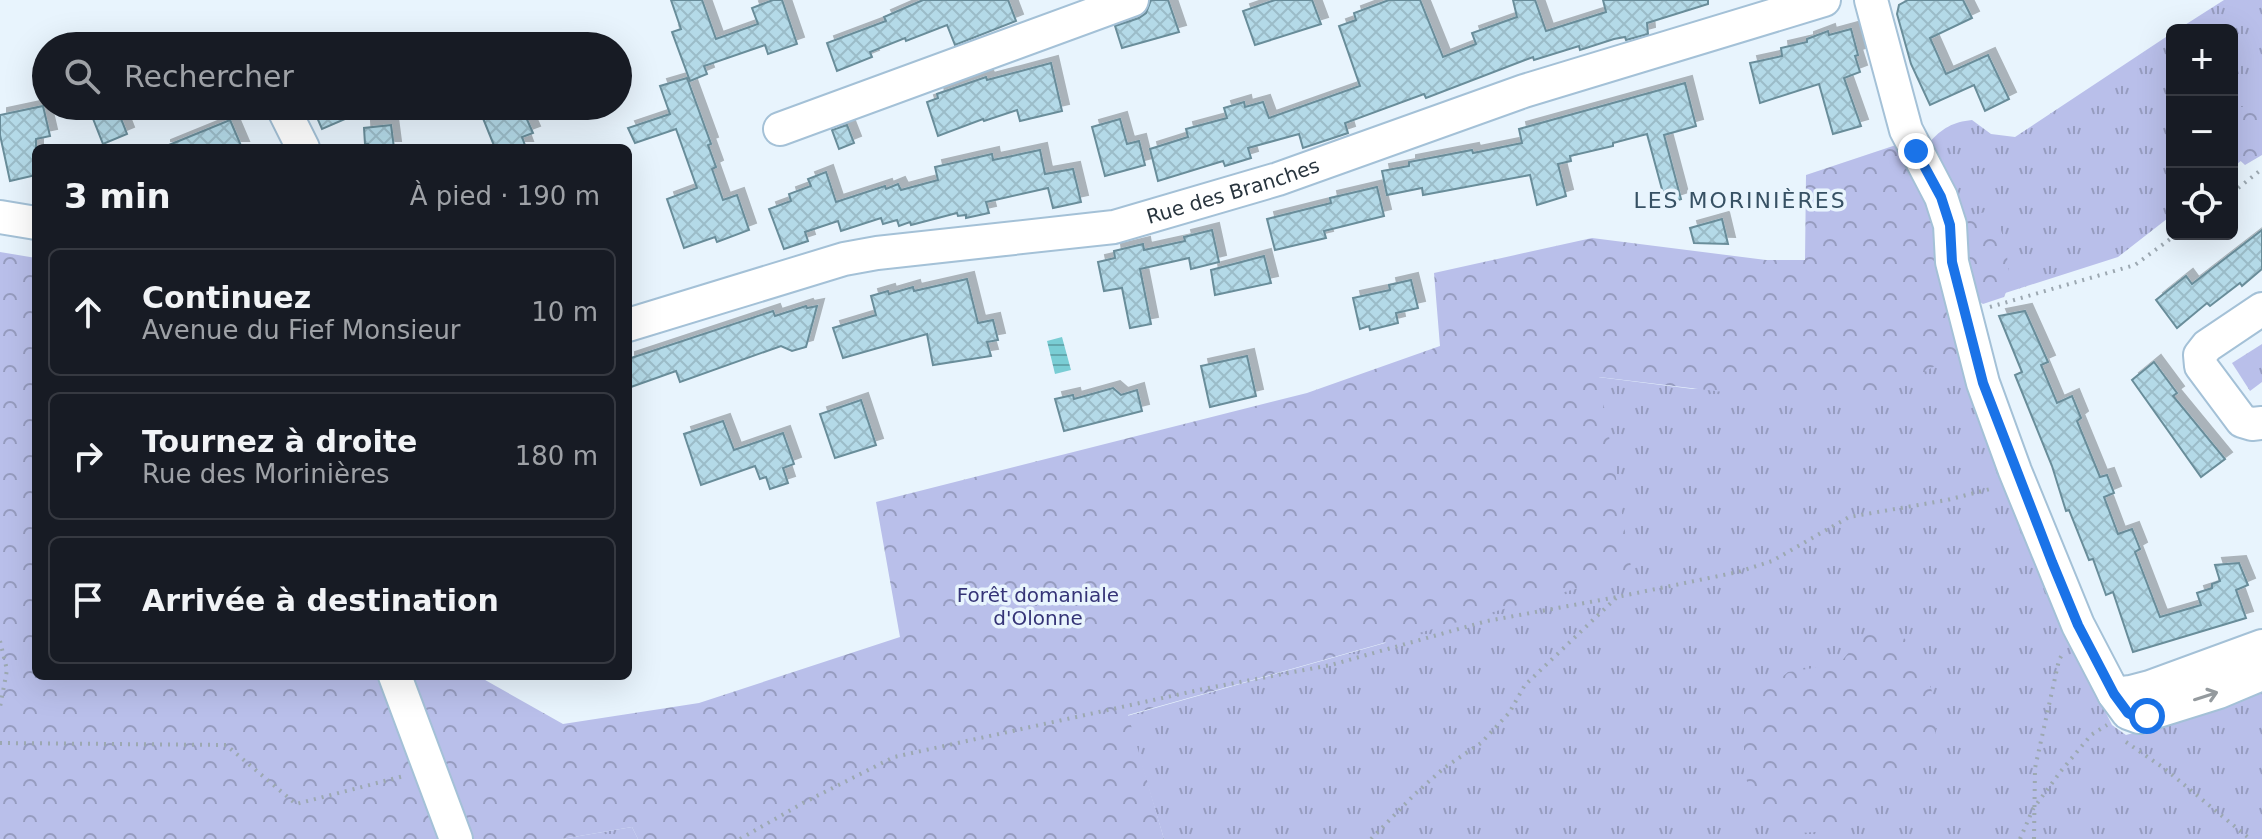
<!DOCTYPE html>
<html lang="fr">
<head>
<meta charset="utf-8">
<style>
	:root { --surface:#171b24; --page:#20242c; --text:#f1f3f6; --muted:#9ea1a6; --line:#363941 }
	body { margin:0; font-family:"DejaVu Sans",sans-serif; background:var(--page); color:var(--text) }
	.controls { position:absolute; right:24px; top:24px; display:grid; overflow:hidden; border-radius:12px; box-shadow:0 8px 32px #0002 }
	.controls button { width:72px; height:72px; display:grid; place-items:center; padding:0; border:0; border-bottom:2px solid var(--line); background:var(--surface); color:var(--text); font:40px sans-serif }
	.stop { position:absolute; width:24px; height:24px; margin:-18px; border:6px solid #1a73e8; border-radius:50%; background:#fff }
	.stop.end { background:#1a73e8; border-color:#fff; box-shadow:0 2px 8px #0008 }
	.list { margin:0; padding:0; list-style:none }
	h2 { display:flex; justify-content:space-between; align-items:center; height:104px; margin:0; padding:0 32px; font-size:34px }
	h2 small { font-size:26px; font-weight:400; color:var(--muted) }
	.list li { display:grid; grid-template-columns:52px 1fr auto; gap:24px; align-items:center; box-sizing:border-box; height:128px; margin:0 16px 16px; padding:0 16px; border:2px solid var(--line); border-radius:12px }
	.list b { display:block; font-size:30px; white-space:nowrap }
	.list p { margin:0; font-size:26px; white-space:nowrap; color:var(--muted) }
	.list em { font-size:26px; font-style:normal; color:var(--muted) }
	.icon { flex:none; width:44px; height:44px; fill:none; stroke:currentColor; stroke-width:2; stroke-linecap:round; stroke-linejoin:round }
	.map { position:relative; flex:none; width:2262px; height:839px; overflow:hidden }
	.search { position:absolute; background:var(--surface); box-shadow:0 8px 32px #0002; left:32px; top:32px; width:600px; height:88px; display:flex; align-items:center; gap:20px; box-sizing:border-box; padding:0 28px; border-radius:44px; color:var(--muted); font-size:30px }
	.panel { position:absolute; background:var(--surface); box-shadow:0 8px 32px #0002; left:32px; top:144px; width:600px; height:536px; border-radius:12px }
	.map>svg:first-child { display:block }
	.grass { fill:url(#grass-tufts) }
	.forest { fill:url(#forest-crowns) }
	.water { fill:url(#water-rules) }
	.building { fill:url(#building-cross-hatch); stroke:#698d9a; stroke-width:2; filter:url(#shadow) }
	.lines { fill:none; stroke-linecap:round; stroke-linejoin:round }
	.minor-casing { stroke:#a4c1d7; stroke-width:36 }
	.path { stroke:#9ca8b1; stroke-width:4; stroke-dasharray:2 6; stroke-linecap:butt }
	.minor { stroke:#fff; stroke-width:32 }
	.oneway { stroke:#949a9e }
	.route { stroke:#1a73e8; stroke-width:10 }
	.labels { text-anchor:middle; dominant-baseline:central; stroke-width:7; stroke-linejoin:round; paint-order:stroke }
	.street-label { font-size:20px; fill:#29353e; stroke:#e8f4fd }
	.park-label { font-size:20px; fill:#353477; stroke:#e8f4fd }
	.neighbourhood-label { font-size:22px; letter-spacing:2px; fill:#375164; stroke:#e8f4fd }
</style>
</head>
<body>
<div class="map">
<svg width="2262" height="839" viewBox="0 0 2262 839">
	<defs>
		<pattern id="grass-tufts" width="24" height="20" patternUnits="userSpaceOnUse" patternTransform="scale(2)"><rect width="24" height="20" fill="#b9bfea"/><path d="M3 7l-1-3M5 7V3M7 7l1-3M15 17l-1-3M17 17v-4M19 17l1-3" fill="none" stroke="#969cbf"/></pattern>
		<pattern id="forest-crowns" width="20" height="18" patternUnits="userSpaceOnUse" patternTransform="scale(2)"><rect width="20" height="18" fill="#b9bfea"/><path d="M2 6a3 3 0 1 1 6 0M12 15a3 3 0 1 1 6 0" fill="none" stroke="#969cbf"/></pattern>
		<pattern id="water-rules" width="6" height="5" patternUnits="userSpaceOnUse" patternTransform="scale(2)"><rect width="6" height="5" fill="#79cdd4"/><path d="M0 2.5h6" fill="none" stroke="#63a7ad"/></pattern>
		<pattern id="building-cross-hatch" width="8" height="8" patternUnits="userSpaceOnUse" patternTransform="scale(2)"><rect width="8" height="8" fill="#b4dae8"/><path d="M0 0l8 8M0 8l8-8" fill="none" stroke="#9bbcc8"/></pattern>
		<filter id="shadow"><feDropShadow dx="7" dy="-7" stdDeviation="0" flood-color="#0004"/></filter>
	</defs>
	<rect width="100%" height="100%" fill="#e8f4fd"/>
	<g class="grass">
		<path d="M2224 0H2262V144L2232 168V30H2177Z"/>
		<path d="M2172 33V215L2118 257 1999 295 1965 273 1929 143C1942 128 1953 122 1972 120L1991 134 2015 137Z"/>
		<path d="M2262 344V382L2250 391 2232 363Z"/>
		<path d="M1959 352 2054 609 2112 725 2126 735 2193 716 2262 692V839H1164L1127 716 1385 643 1598 377 1693 389Z"/>
		<path d="M632 827 638 839H562Z"/>
	</g>
	<g class="forest">
		<path d="M2262 76V155L2245 165 2232 153V108L2250 106Z"/>
		<path d="M1902 143 1924 174 1959 352 1907 382 1879 392 1851 398 1765 397 1599 377 1632 573 1128 715 1164 839H638L632 827 562 839H0V252L36 258V676H478L563 724 699 703 900 637 876 502 1307 393 1440 346 1434 273 1592 238 1766 260H1805L1806 175Z"/>
		<path d="M1985 212 1998 220 2006 247 2010 283 2004 297 1983 304 1972 297 1968 284 1970 265 1965 240 1964 222 1974 215Z"/>
		<path d="M1895 628 1920 656 1939 712 1932 751 1873 810 1830 831 1785 834 1757 815 1744 771V708L1788 672 1839 664 1867 631Z"/>
	</g>
	<path class="water" d="M1062 337 1071 370 1055 374 1047 341Z"/>
	<g class="building">
		<path d="M671 0H702L716 39 758 24 752 8 773 0H782L797 44 768 54 765 45 704 66 707 74 690 81 672 32 681 29Z"/>
		<path d="M923 0H1008L1016 21 955 45 947 25 906 41 905 38 870 52 872 57 837 71 827 43 886 21 884 17Z"/>
		<path d="M1151 0H1168L1179 32 1122 48 1115 26 1139 18 1146 13Z"/>
		<path d="M1275 0H1312L1321 24 1255 45 1243 11Z"/>
		<path d="M1389 0H1420L1443 57 1476 44 1472 33 1517 17 1513 0H1535L1546 31 1606 12 1603 0H1708V4L1647 23 1648 34 1626 40 1625 37 1614 39 1580 50 1579 46 1534 60 1533 57 1426 98 1424 94 1345 123 1348 133 1303 148 1299 134 1248 148 1251 158 1225 166 1223 161 1158 181 1150 149 1188 137 1186 129 1227 118 1224 108 1244 102 1245 107 1263 102 1269 118 1360 86 1339 26 1356 20 1354 13Z"/>
		<path d="M1908 0H1963L1972 18 1930 38 1946 74 1988 55 2009 99 1985 111 1974 85 1930 105 1911 64 1897 14 1899 5Z"/>
		<path d="M1851 29 1858 55 1855 56 1860 72 1844 78 1861 126 1833 134 1819 84 1760 103 1750 63 1782 56 1781 48 1807 42V39L1828 31 1829 35Z"/>
		<path d="M1051 63 1062 111 1020 121 1017 110 984 121 983 119 938 136 927 102 938 98 937 94 986 77 987 80Z"/>
		<path d="M687 78 711 144 708 145 716 167 712 169 723 200 737 195 749 230 717 242 715 237 684 248 667 199 697 188 676 129 635 143 628 128 670 114 660 86Z"/>
		<path d="M1685 83 1696 126 1664 135 1681 199 1666 204 1647 134 1613 143V146L1570 156 1571 161 1558 164 1566 196 1537 205 1530 175 1423 195 1422 188 1387 195 1382 171 1409 166V162L1472 150 1473 153 1522 143 1519 129Z"/>
		<path d="M43 106 50 136 36 139V175L10 181 0 135V115Z"/>
		<path d="M88 106H116L127 134 103 144Z"/>
		<path d="M312 106H375L322 129Z"/>
		<path d="M478 106H521L533 133 522 137 526 148H495Z"/>
		<path d="M1120 119 1127 144 1139 141 1145 165 1105 176 1092 127Z"/>
		<path d="M230 120 242 148H164V147Z"/>
		<path d="M391 125 394 148H369L368 144H365L364 128Z"/>
		<path d="M847 125 854 143 839 149 832 130Z"/>
		<path d="M1040 150 1045 174 1073 169 1081 202 1053 208 1048 188 986 202 989 213 966 218V215L958 216 957 213 911 225 910 222 899 226 897 220 883 224 881 218 841 231 838 221 805 232 808 241 784 249 769 209 791 201 789 194 811 186 808 179 826 172 836 202 885 186 886 189 898 184 901 190 938 180 935 167 992 154 993 160Z"/>
		<path d="M1377 187 1384 216 1324 231 1326 238 1275 250 1267 219 1331 203 1330 198Z"/>
		<path d="M1722 219 1728 244 1694 243 1690 228Z"/>
		<path d="M1212 230 1219 262 1191 269 1189 258 1140 269 1151 324 1130 328 1122 288 1104 291 1098 262 1115 258 1114 251 1143 244 1144 250 1185 241 1184 237Z"/>
		<path d="M2262 230V269L2242 286 2240 283 2210 306 2207 303 2177 328 2156 300 2186 276 2192 284Z"/>
		<path d="M1264 256 1271 283 1215 295 1211 270Z"/>
		<path d="M967 279 978 323 993 320 998 340 987 342 991 356 933 365 927 334 843 358 833 328 876 315 871 296 888 291 889 294 913 287 914 291Z"/>
		<path d="M1411 280 1418 308 1396 313 1398 323 1370 330 1369 326 1360 329 1353 298 1390 290 1389 285Z"/>
		<path d="M806 306 807 308 817 306 806 347 792 351 781 346 680 382 676 371 628 388V359L773 311 775 316Z"/>
		<path d="M2025 311 2048 362 2041 365 2057 403 2072 396 2081 418 2077 421 2100 477 2107 475 2114 493 2104 497 2118 534 2132 529 2140 549 2135 552 2160 617 2201 605 2197 593 2212 588V584L2220 581 2215 565 2239 563 2248 585 2236 590 2246 618 2133 652 2113 592 2106 595 2093 559 2089 560 2069 510 2066 511 2052 466 2015 375 2022 372 1999 316Z"/>
		<path d="M1247 356 1256 396 1210 407 1201 366Z"/>
		<path d="M2154 362 2177 393 2173 396 2225 459 2201 477 2132 380Z"/>
		<path d="M1113 388 1121 395 1137 390 1142 411 1064 431 1055 399 1073 395 1074 399Z"/>
		<path d="M861 400 876 445 835 458 820 414Z"/>
		<path d="M723 421 734 450 783 433 794 464 783 468 788 483 770 489 766 477 760 479 755 466 701 485 684 434Z"/>
	</g>
	<g class="lines">
		<g class="minor-casing">
			<g id="minor">
				<path d="M1871 0 1906 130 1941 197 1950 225 1952 262 1983 383 2015 471 2078 625 2114 694 2128 713 2139 717 2219 692 2262 674"/>
				<path d="M282 106 303 148"/>
				<path d="M780 129 1132 0"/>
				<path d="M0 217 36 223"/>
				<path d="M2262 309 2207 346 2200 355 2201 366 2242 421 2252 424 2262 423"/>
				<path id="s1" d="M628 325 844 259 877 253 1114 227 1278 179 1524 91 1824 0"/>
				<path d="M395 676 456 839"/>
				<path d="M2114 694 2131 692 2150 687 2262 646"/>
			</g>
		</g>
		<g class="path">
			<path d="M2232 193 2262 169"/>
			<path d="M1990 307 2135 265 2177 234"/>
			<path d="M0 641 7 670 0 707"/>
			<path d="M2126 742 2165 769 2250 839"/>
			<path d="M0 743 226 745 296 804 404 776"/>
			<path d="M740 839 803 803 894 757 1208 688 1331 665 1487 621 1617 597 1738 572 1772 561 1849 517 1947 500 1994 488"/>
			<path d="M1371 839 1415 794 1444 768 1481 743 1509 713 1525 685 1616 598"/>
			<path d="M2020 839 2033 809 2061 771 2091 735 2107 725"/>
			<path d="M2034 839 2035 768 2059 660 2063 653"/>
		</g>
		<use href="#minor" class="minor"/>
	</g>
	<defs><path id="oneway-shaft" d="M-6 0H5M1.5-3L5.5 0L1.5 3" fill="none" stroke-width="1.6" stroke-linecap="round" stroke-linejoin="round" transform="scale(2)"/></defs>
	<use class="oneway" href="#oneway-shaft" transform="translate(2206 696) rotate(-18)"/>
	<g class="lines">
		<path class="route" d="M1916 151 1941 197 1950 225 1952 262 1983 383 2052 562 2078 625 2114 694 2128 713 2134 716H2147"/>
	</g>
	<g class="labels">
		<g class="street-label">
			<text stroke="none"><textPath href="#s1" startOffset="622">Rue des Branches</textPath></text>
		</g>
		<g class="park-label">
			<text x="1038" y="595">Forêt domaniale<tspan x="1038" dy="23">d'Olonne</tspan></text>
		</g>
		<g class="neighbourhood-label">
			<text x="1740" y="200">LES MORINIÈRES</text>
		</g>
	</g>
</svg>
<div class="controls">
<button>+</button>
<button>−</button>
<button><svg class="icon" aria-label="locate" viewBox="0 0 24 24"><circle cx="12" cy="12" r="6"/><path d="M12 2v4M12 18v4M2 12h4M18 12h4"/></svg></button>
</div>
<div class="stop" style="left:2147px;top:716px"></div>
<div class="stop end" style="left:1916px;top:151px"></div>
<div class="search"><svg class="icon" aria-label="search" viewBox="0 0 24 24"><circle cx="10" cy="10" r="6"/><path d="M15 15l6 6"/></svg>Rechercher</div>
<section class="panel">
<h2>3 min<small>À pied · 190 m</small></h2>
<ul class="list">
<li><svg class="icon" aria-label="ahead" viewBox="0 0 24 24"><path d="M12 20V5M6 11l6-6 6 6"/></svg><div><b>Continuez</b><p>Avenue du Fief Monsieur</p></div><em>10 m</em></li>
<li><svg class="icon" aria-label="right" viewBox="0 0 24 24"><path d="M7 20v-9h11M14 6l5 5-5 5"/></svg><div><b>Tournez à droite</b><p>Rue des Morinières</p></div><em>180 m</em></li>
<li><svg class="icon" aria-label="arrive" viewBox="0 0 24 24"><path d="M6 21V4h12l-3 4 3 4H6"/></svg><div><b>Arrivée à destination</b></div></li>
</ul>
</section>
</div>
</body>
</html>
